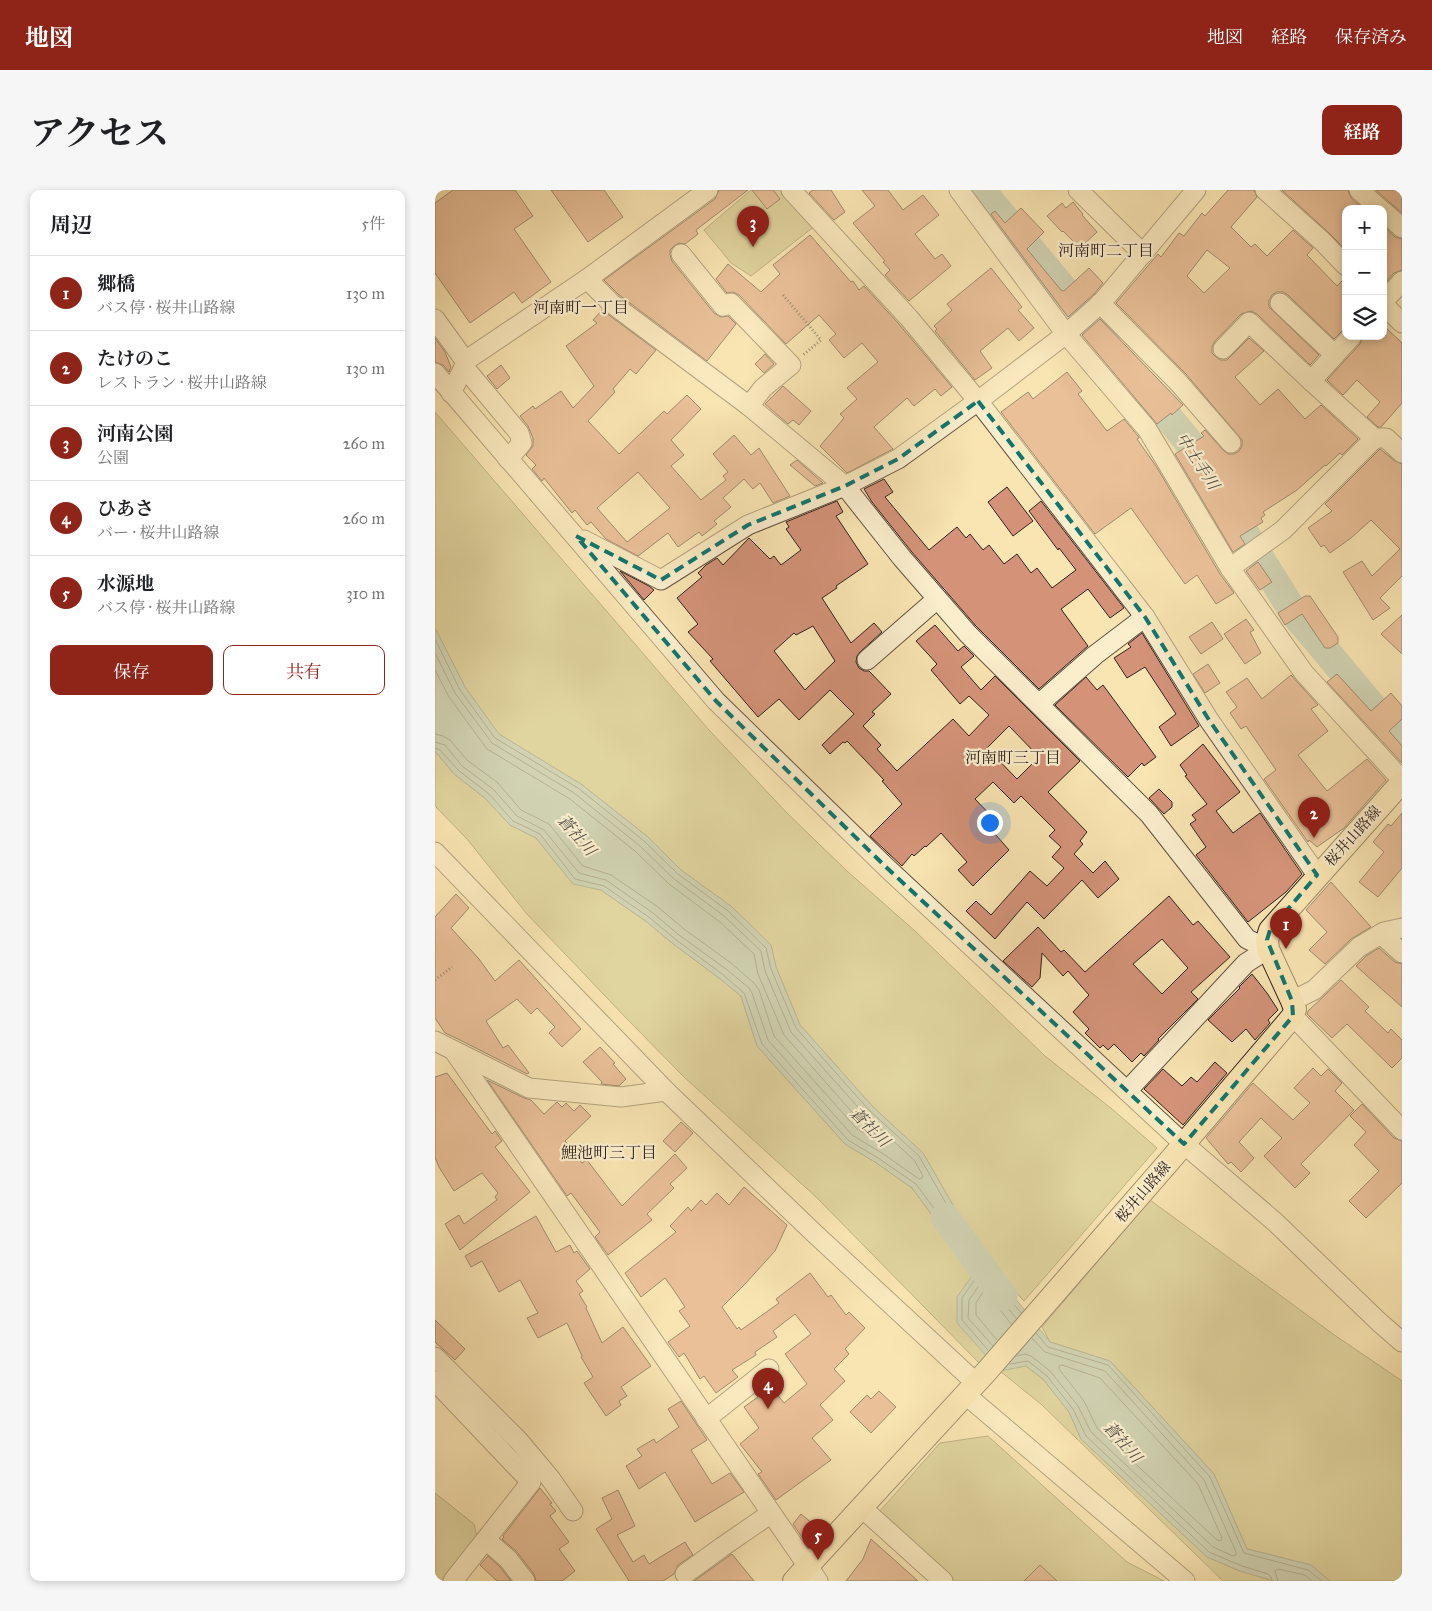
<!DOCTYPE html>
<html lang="ja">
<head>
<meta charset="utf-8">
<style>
	:root { --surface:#fff; --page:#f6f6f6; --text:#202124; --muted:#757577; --line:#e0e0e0; --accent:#8f2418 }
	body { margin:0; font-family:"IM FELL Great Primer","Noto Serif JP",serif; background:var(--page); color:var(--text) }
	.controls { position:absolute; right:15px; top:15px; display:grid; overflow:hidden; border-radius:10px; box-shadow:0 2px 8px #0003 }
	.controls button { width:45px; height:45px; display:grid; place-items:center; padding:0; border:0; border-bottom:1px solid var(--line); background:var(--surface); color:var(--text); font:25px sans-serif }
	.you { position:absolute; left:554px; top:632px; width:18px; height:18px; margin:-12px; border:4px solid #fff; border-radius:50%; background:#1a73e8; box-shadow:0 0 0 8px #1a73e833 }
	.badge { display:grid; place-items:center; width:32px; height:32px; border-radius:50%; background:var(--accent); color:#fff; font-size:16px; font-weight:700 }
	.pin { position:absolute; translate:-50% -41px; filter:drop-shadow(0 1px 2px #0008) }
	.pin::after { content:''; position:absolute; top:26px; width:18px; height:15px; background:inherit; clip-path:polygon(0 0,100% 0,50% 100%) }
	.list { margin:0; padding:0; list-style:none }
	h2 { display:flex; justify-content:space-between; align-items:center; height:65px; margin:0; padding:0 20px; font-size:21px }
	h2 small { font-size:16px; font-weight:400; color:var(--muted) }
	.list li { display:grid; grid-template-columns:32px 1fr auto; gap:15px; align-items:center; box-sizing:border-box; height:75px; padding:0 20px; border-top:1px solid var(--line) }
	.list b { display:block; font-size:19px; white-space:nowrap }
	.list p { margin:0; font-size:16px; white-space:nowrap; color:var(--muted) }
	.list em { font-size:16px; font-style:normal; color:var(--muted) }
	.actions { display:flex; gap:10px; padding:15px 20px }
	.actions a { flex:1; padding:11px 0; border:1px solid var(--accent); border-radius:10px; text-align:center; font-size:18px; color:var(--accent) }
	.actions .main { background:var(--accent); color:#fff }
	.icon { flex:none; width:28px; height:28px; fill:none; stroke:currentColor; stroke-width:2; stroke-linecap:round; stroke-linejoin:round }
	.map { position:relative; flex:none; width:967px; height:1391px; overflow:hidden; border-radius:10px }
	header { display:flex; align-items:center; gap:30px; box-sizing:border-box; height:70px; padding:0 25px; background:var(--accent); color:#fff }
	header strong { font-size:24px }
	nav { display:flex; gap:28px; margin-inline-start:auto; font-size:18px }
	.intro { display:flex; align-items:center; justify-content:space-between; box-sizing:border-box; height:120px; padding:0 30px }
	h1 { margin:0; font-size:35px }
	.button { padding:12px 22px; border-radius:10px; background:var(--accent); color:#fff; font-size:18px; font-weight:700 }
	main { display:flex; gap:30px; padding:0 30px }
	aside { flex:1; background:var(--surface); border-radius:10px; box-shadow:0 2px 8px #0003 }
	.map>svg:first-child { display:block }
	.green { fill:#c4c288; stroke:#7a7252 }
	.water { fill:#a0bdb4; stroke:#747f78 }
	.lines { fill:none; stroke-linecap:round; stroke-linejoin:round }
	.shore { stroke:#687068; stroke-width:1 }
	.river { stroke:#a0bdb4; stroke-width:29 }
	.building { fill:#d49379; stroke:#31221d; fill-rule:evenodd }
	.minor-casing { stroke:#635342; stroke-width:21 }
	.major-casing { stroke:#31221d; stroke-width:24 }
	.path { stroke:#31221d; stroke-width:3; stroke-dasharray:1 2.5; stroke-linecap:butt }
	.minor { stroke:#fbeecd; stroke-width:19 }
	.major { stroke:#f9e5b2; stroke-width:22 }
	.marked { fill:none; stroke:#0f766e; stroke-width:4; stroke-dasharray:10 6; stroke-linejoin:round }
	.labels { text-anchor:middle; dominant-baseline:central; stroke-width:4.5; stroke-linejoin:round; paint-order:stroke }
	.street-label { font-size:15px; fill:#31221d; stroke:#fbeecd }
	.neighbourhood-label { font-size:16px; fill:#31221d; stroke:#fbeecd }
	.water-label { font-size:16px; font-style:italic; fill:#52504a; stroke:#fbeecd }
</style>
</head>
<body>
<header>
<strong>地図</strong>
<nav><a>地図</a><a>経路</a><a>保存済み</a></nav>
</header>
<div class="intro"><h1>アクセス</h1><a class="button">経路</a></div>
<main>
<aside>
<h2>周辺<small>5件</small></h2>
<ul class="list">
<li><span class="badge">1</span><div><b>郷橋</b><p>バス停 · 桜井山路線</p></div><em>130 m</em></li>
<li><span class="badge">2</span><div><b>たけのこ</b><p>レストラン · 桜井山路線</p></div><em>130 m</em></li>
<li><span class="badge">3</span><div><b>河南公園</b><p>公園</p></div><em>260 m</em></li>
<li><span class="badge">4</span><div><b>ひあさ</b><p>バー · 桜井山路線</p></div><em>260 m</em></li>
<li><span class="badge">5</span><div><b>水源地</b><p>バス停 · 桜井山路線</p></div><em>310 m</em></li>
</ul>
<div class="actions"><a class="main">保存</a><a>共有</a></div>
</aside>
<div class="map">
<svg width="967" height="1391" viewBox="0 0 967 1391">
	<rect width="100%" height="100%" fill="#f9e5b2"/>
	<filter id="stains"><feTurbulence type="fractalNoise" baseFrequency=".004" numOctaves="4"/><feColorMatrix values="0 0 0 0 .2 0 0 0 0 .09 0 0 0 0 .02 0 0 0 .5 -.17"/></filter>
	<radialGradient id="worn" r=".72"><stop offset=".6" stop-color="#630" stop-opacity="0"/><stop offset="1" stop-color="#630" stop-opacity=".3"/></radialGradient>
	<g class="green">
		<path d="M316 0H352L381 35 316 86 296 73 269 40Z"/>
		<path d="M0 222 274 540 352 623 412 681 480 741 610 866 677 919 722 958 589 1111 549 1069 591 1176 608 1189 634 1222 646 1249 772 1367 805 1381 839 1391H788L607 1215 565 1181H552L381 1007 249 887 192 829 91 723 32 649 0 616V561L19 584 50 608 75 635 101 648 138 693 166 700 212 732 237 753 284 788 306 806 322 856 410 954 440 972 477 998 513 1047 548 1068 488 963 438 917 365 835 341 777 336 755 297 717 246 680 213 647 146 594 64 545 30 497 0 438Z"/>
		<path d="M715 1010 898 1144 967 1191V1391H895L876 1375 812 1359 779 1284 675 1171 615 1152 607 1137Z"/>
		<path d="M553 1246 692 1372 729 1391H520L444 1322 505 1253Z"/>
		<path d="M0 1303 39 1334 42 1347 7 1391H0Z"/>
	</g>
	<path class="water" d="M0 438 30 497 64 544 146 594 213 647 246 680 297 717 336 755 341 777 365 835 438 917 488 963 549 1069 615 1152 675 1171 779 1284 812 1359 876 1375 895 1391H839L805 1381 772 1367 646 1249 634 1222 608 1189 591 1176 565 1181 522 1133V1107L549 1069 513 1047 477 998 440 972 410 954 322 856 306 806 284 788 237 753 212 732 166 700 138 694 101 648 75 635 50 608 19 584 0 561Z"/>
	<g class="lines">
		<g class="shore">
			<path d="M0 449 25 500 60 548 143 598 209 651 243 684 293 721 331 758 336 779 361 838 434 920 484 966 529 1045 528 1048H526L517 1043 481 994 443 968 413 950 327 854 309 803 287 784 240 749 215 728 169 696 140 689 105 644 78 631 54 604 23 580 5 560 0 558"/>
			<path d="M0 463 20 503 57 553 139 603 205 656 239 689 289 726 326 761 330 781 356 842 430 925 479 970 488 986 487 988 484 989 447 963 417 945 333 850 317 803 314 798 291 779 244 745 218 723 171 690 144 683 109 640 82 626 58 599 27 576 10 555 0 552"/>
			<path d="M0 480 14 507 52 559 135 609 200 661 234 694 285 732 319 764 323 784 349 845 423 929 440 944V948H437L422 939 339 846 324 800 319 793 296 773 249 739 223 717 176 685 148 676 114 634 86 620 63 593 32 570 15 550 8 546 0 544"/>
			<path d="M601 1143 613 1157 673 1175 775 1287 809 1363 873 1380 887 1391"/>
			<path d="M562 1150 541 1125V1113L548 1102H552L576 1134"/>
			<path d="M558 1156 533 1128 534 1110 548 1090H551L581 1128"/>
			<path d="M553 1160 527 1130V1108L547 1079 551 1080 586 1123"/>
			<path d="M582 1166 590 1164 596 1166 615 1181 643 1216 656 1242 778 1357 798 1366 801 1365V1362L769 1290 670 1181 610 1162 597 1148"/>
			<path d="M575 1174 593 1171 612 1186 638 1219 651 1246 774 1362 807 1376 833 1384 836 1387 837 1391"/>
			<path d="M627 1175 665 1188 763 1294 787 1348 786 1351 782 1350 662 1238 649 1211 624 1179V1176Z"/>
			<path d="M843 1391 840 1381 843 1379 870 1385 877 1391"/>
		</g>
		<g class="river">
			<path d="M546 0 670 149"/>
			<path d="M707 195 752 250 859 423 967 552"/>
			<path d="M510 1027 568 1106"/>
		</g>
	</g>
	<g class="building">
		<path d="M18 0H80L98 26 79 39 116 92 87 113 79 102 35 133 0 83V13Z"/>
		<path d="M116 0H169L188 27 153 52Z"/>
		<path d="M284 0H313L261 40 263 44 250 54 244 53 239 56 235 60V65L237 71 279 123 286 127 293 126 301 134 272 171 183 104 169 90 280 9Z"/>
		<path d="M317 0H338L345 9 332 19Z"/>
		<path d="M378 0H396L410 22 399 30 374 3Z"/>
		<path d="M427 0H453L468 20 488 5 504 25 480 44 500 69 507 64 516 76 474 111 450 85 455 80 448 72 450 71 418 33 440 16Z"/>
		<path d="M793 0H819L822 7 796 37 816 57 820 54 832 66 858 40 878 58 872 65 902 96 911 87V137L899 149 853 105 848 102H842L837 105 834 110V117L884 165 875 175 822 124 816 121 806 124 780 151 777 157V163L781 167 785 170H792L814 148 829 161 800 187 825 215 843 199 870 229 886 215 923 249 907 265 905 263 891 276 890 275 862 300 828 322 830 325 826 328 828 332 805 346 810 354 798 362 740 264 769 246 766 243 770 240 788 260 793 264H799L804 261 807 256V250L751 184 681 113 723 64 726 67 744 43 749 46 767 23 770 26ZM772 60 795 78 769 103 752 86Z"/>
		<path d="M847 0H913L916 8 928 19H911V60L894 43Z"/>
		<path d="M941 0H967V23L953 11Z"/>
		<path d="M638 12 648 24 647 25 662 42 645 58 628 41 627 42 612 26 627 13 631 18Z"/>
		<path d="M586 18 609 42 592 59 626 100 629 101 654 78 668 93 659 104 633 127 556 24 560 21 570 33Z"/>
		<path d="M948 36 960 47 967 49V80L959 83 948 95Z"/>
		<path d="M375 45 416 92 418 91 424 100 429 96 463 133 517 197 506 206 500 199 479 216 472 208 439 237 458 259 412 283 385 256 409 228 405 224 422 209 412 198 443 172 427 153 409 168 394 150 401 144 384 125 351 154 304 105 298 102 292 103 281 89 293 74 326 102 345 84 338 75Z"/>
		<path d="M556 78 587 117 583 120 599 138 584 151 573 138 545 161 557 178 540 190 500 141 502 139 499 136 517 120 512 114Z"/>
		<path d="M167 120 221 160 201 184 195 179 178 199 180 202 153 231 184 264 229 221 232 224 252 205 266 219 236 250 249 265 236 276 266 310 291 290 288 286 293 282 278 264 299 245 316 265 324 258 355 306 338 313 325 293 318 299 309 289 288 308 296 317 279 331 282 334 267 346 264 342 243 357 233 343 203 366 171 349 156 332 152 335 140 320 137 323 109 288 107 291 97 279 101 275 91 265 98 256V248L93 236 85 226 98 216 100 219 126 201 138 218 159 196 131 156 162 133 158 130ZM203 282 235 318 192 352 162 318Z"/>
		<path d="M665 129 748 215 737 225 736 223 722 234 647 145Z"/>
		<path d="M948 135 967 153V213L946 237H943L932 227 945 212 922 190 908 205 892 190 925 154 928 146H948Z"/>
		<path d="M0 148 10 162 16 177 14 182 8 175 0 172Z"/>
		<path d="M330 164 339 174 329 183 320 174Z"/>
		<path d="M66 175 75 188 62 199 52 186Z"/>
		<path d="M632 182 647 201 643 204 672 241 689 229 703 246 704 248 702 249 721 276 785 384 799 403 781 414 762 385 750 394 696 318 660 344 566 222 593 202 598 209Z"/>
		<path d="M348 196 376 221 364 235 358 230 353 234 330 214Z"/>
		<path d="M945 259 960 271 967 274V386L945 408 955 418 938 430 908 382 927 371 937 386 965 359 936 330 916 348 895 363 889 355 886 357 873 338 897 321 890 314Z"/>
		<path d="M362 270 388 293 380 296 355 275Z"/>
		<path d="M449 289 458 302 450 307 494 360 522 337 531 348 535 344 548 360 554 355 569 374 582 364 596 383 602 378 617 398 641 380 624 358 623 360 594 321 606 311 689 418 675 428 653 399 626 419 653 456 604 499 541 436 476 361 437 312 429 299Z"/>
		<path d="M572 297 598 331 578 346 553 312Z"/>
		<path d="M402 311 408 322 401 326 433 374 401 396 402 398 387 408 416 453 439 433 447 442 425 462 422 466 421 472 424 478 429 481H434L456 504 437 522 440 524 428 536 446 555 442 559 462 581 518 529 534 546 554 525 534 506 525 514 496 480 502 474 481 451 500 435 523 461 529 456 539 466 526 477 546 500 560 486 645 571 613 602 652 642 645 651 648 654 639 664 658 683 670 671 684 689 663 708 647 690 609 729 592 712 560 749 531 721 541 711 556 725 595 681 612 696 629 678 617 667 626 657 614 646 620 640 586 606 579 613 558 592 540 609 562 632 556 637 562 643 560 644 574 660 538 696 523 680 532 672 506 643 491 657 490 656 479 666 477 664 467 676 435 646 467 614 447 591 449 590 412 551 410 553 408 552 395 564 387 555 419 524 395 500 364 530 344 509 323 527 275 471 278 469 253 442 263 434 242 408 267 387 263 383 271 375 282 368 288 375 314 348 335 369 339 366 346 375 366 360 351 339 354 337 351 332ZM378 436 400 471 370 500 339 461 359 443 361 445ZM574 536 604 567 582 589 552 558Z"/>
		<path d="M823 372 837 392 825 400 811 381Z"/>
		<path d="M185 381 214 396 219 400 209 410Z"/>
		<path d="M870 406H875L903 447V453L895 458H890L867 424 850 435 843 423Z"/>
		<path d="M967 425V464L946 444Z"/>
		<path d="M811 429 819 440 815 442 826 463 810 474 789 444Z"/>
		<path d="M777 432 788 449 766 464 754 447Z"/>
		<path d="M707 443 764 536 736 556 724 537 741 524 710 477 692 488 679 468 696 457 693 454Z"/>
		<path d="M773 474 785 493 770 503 758 484Z"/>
		<path d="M902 484 936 521 956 503 967 516V529L954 541 967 556V573L892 492Z"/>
		<path d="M856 485 883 515 876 519 893 541 863 565 892 601 932 569 951 590 909 638 882 657 874 650 873 652 829 589 841 580 811 536 806 539 795 523 802 517 791 502 812 488 827 509Z"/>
		<path d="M651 487 662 500 668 495 721 567 709 576 707 573 693 587 620 515Z"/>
		<path d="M768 554 805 602 781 621 798 643 825 623 867 684 851 702 813 732 761 665 771 657 755 634 761 630 757 625 772 614 750 586 752 585 745 575Z"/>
		<path d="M724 599 737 612V617L729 624 714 608Z"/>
		<path d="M967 623V678L943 707 924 692 949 662 938 652 953 634 956 636Z"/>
		<path d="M896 692 936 737 916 749 890 774 874 760 892 742 871 720Z"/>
		<path d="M21 704 34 718 16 738 44 769 60 791 84 770 146 839 127 857 114 843 120 837 102 818 96 824 82 809 51 831 68 858 73 855 94 883 92 884 23 849 10 843 0 828V727Z"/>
		<path d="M734 706 758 735 763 731 795 767 756 802 763 809 723 849 724 850 709 866 706 863 697 872 679 854 673 860 668 855 665 858 650 843 654 839 638 822 654 805 633 781 628 786 607 763 605 788 597 797 568 771 603 737 626 762 629 760 650 782ZM727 749 753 778 727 804 698 774Z"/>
		<path d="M944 758 960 772 967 774V817L921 776 931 766Z"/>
		<path d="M817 784 832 803 843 820 833 830 835 833 820 850 811 839 797 852 773 830 805 798 804 797Z"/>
		<path d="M906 790 934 817 930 821 953 843 956 839 967 850V868L957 878 912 834 897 848 872 824 873 821Z"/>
		<path d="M165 857 180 873 178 874 191 889 184 896 166 894 167 892 148 872Z"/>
		<path d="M780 872 792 883 748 935 709 899 728 879 747 896 756 887 762 892Z"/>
		<path d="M878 878 886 886 893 879 907 893 900 901 919 920 866 974 875 983 860 998 829 966 847 948 826 928 804 952 819 968 806 982 796 972 793 974 771 948 818 893 858 930 875 913 859 898Z"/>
		<path d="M12 883 57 944 60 941 67 951 60 957 95 1002 25 1060 10 1034 24 1025 29 1034 62 1010 60 1007 63 1003 47 983 19 1001 4 977 0 967V887Z"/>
		<path d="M52 890 89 908 96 910 109 924 122 912 127 917 131 913 139 921 145 915 156 926 130 951 147 973 152 970 187 1016 240 964 252 978 235 994 239 998 212 1024 217 1030 173 1065 160 1047 165 1042 136 1003 132 1006Z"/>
		<path d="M927 914 959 948 967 951V993L931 1028 914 1011 944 981 919 955 931 942 915 926Z"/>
		<path d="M246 932 258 943 240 962 228 951Z"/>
		<path d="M309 997 352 1035 340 1061 310 1094 287 1117 302 1139 304 1137 306 1140 344 1113 341 1109 375 1083 393 1107 396 1105 411 1125 414 1122 430 1138 410 1159 414 1164 399 1179 410 1191 385 1215 398 1230 377 1248 396 1270 341 1310 323 1284 327 1282 305 1254 324 1238 309 1217 323 1207 320 1204 334 1194 349 1213 372 1194 350 1164 376 1144 360 1124 338 1141 342 1147 320 1162 321 1165 297 1180 303 1187 281 1203 269 1186 265 1189 249 1163 244 1167 233 1152 255 1136 244 1121 250 1117 238 1099 230 1088 206 1107 190 1083 241 1042 235 1036 253 1017 256 1021 266 1010 271 1015 282 1003 294 1015Z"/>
		<path d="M101 1026 121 1062 135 1055 139 1063 142 1061 155 1079 141 1091 148 1101 144 1104 152 1117 151 1118 167 1153 188 1137 216 1176 186 1197 192 1206 184 1211 186 1215 171 1226 149 1193 158 1187 146 1167 147 1166 132 1133 103 1148 92 1128 103 1123 85 1090 64 1102 47 1071 36 1077 30 1066Z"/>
		<path d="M0 1130 30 1159 20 1170 0 1152Z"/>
		<path d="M444 1201 461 1217 436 1243 415 1222 432 1205 436 1209Z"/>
		<path d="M246 1211 272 1250 256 1260 277 1294 295 1283 309 1302 260 1332 230 1282 204 1299 191 1276 207 1266 202 1259 219 1249 221 1253 244 1237 233 1219Z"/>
		<path d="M105 1298 117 1313 115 1314 121 1321 115 1326 134 1352 124 1359 140 1381 127 1391H101L99 1384 82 1362 67 1349 69 1347 68 1346Z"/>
		<path d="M183 1300 200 1336 182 1345 198 1372 209 1365 214 1374 250 1352 258 1365 243 1375 239 1384 228 1391H194L161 1339 177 1329 167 1308Z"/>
		<path d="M366 1324 383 1338 371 1353 358 1334Z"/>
		<path d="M436 1349 483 1391H411L428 1369Z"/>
		<path d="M297 1364 319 1391H259L294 1366Z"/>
		<path d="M53 1366 65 1377 76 1391H62L45 1375Z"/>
		<path d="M605 1375 622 1391H589Z"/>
	</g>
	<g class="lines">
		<g class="minor-casing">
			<g id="minor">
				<path d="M356 0 474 128 543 211 710 427 774 530 882 685"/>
				<path d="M524 0 631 144 712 239 795 378 869 483 967 590"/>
				<path d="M643 0 708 64"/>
				<path d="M830 0 887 51 911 76"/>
				<path d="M924 0 945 19"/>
				<path d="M948 21 967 38"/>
				<path d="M246 64 288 116 296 113 356 175 328 198 314 216"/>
				<path d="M152 89 176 113 314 216 410 296 467 368 533 444 714 624 812 749 833 759"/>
				<path d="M948 112 967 91"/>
				<path d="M665 113 743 192 796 253"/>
				<path d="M845 113 900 165"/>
				<path d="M948 114 967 133"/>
				<path d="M0 129 31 172"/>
				<path d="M788 159 814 132 876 191 917 146"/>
				<path d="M29 177 84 243 87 253 73 269"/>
				<path d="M0 183 281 511 452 678 749 954 840 1032 944 1132 967 1152"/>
				<path d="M876 191 939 248H951L967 263"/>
				<path d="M16 203 33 169 152 89 273 0"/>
				<path d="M149 350 226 390 313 335 410 296 463 269 543 211 631 144 667 112 761 0"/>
				<path d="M795 378 848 340 940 248"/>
				<path d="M432 470 502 409"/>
				<path d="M604 514 660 465 710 427"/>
				<path d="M0 662 231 901 379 1043 541 1193"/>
				<path d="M946 744 967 763"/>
				<path d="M857 811 879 800 924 757 949 742 967 738"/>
				<path d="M858 826 967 940"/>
				<path d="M0 851 94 898 186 907 231 901"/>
				<path d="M19 861 383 1391"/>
				<path d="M692 901 811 773 833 759"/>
				<path d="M0 1167 84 1251 115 1288 138 1321"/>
				<path d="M0 1191 96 1292 18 1391"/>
				<path d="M531 1205 750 1391"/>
				<path d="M271 1229 334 1179"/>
				<path d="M426 1317 508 1391"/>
				<path d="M51 1350 73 1369 90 1391"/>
				<path d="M250 1384 287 1357 335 1324"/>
			</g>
		</g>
		<g class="major-casing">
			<path id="major" d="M359 1391 552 1181 737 968 858 826 860 819 857 811 833 759 832 750 835 740 967 592"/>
		</g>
		<g class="path">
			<path d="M348 105 386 150 368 165"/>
			<path d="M0 790 17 777"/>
		</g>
		<use href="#minor" class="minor"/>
		<use href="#major" class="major"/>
	</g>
	<path d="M0 0H967V1391H0ZM543 211 710 427 774 530 882 685 835 740 832 750 857 811 858 826 749 954 452 678 281 511 141 346 226 390 313 335 410 296 463 269Z" fill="#f9e5b2" fill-opacity=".55" fill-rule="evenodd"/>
	<path class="marked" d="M543 211 710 427 774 530 882 685 835 740 832 750 857 811 858 826 749 954 452 678 281 511 141 346 226 390 313 335 410 296 463 269Z"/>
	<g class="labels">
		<g class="street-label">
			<text transform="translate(918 646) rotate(-48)">桜井山路線</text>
			<text transform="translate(708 1002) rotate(-49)">桜井山路線</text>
		</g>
		<g class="neighbourhood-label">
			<text x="671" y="60">河南町二丁目</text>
			<text x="146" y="117">河南町一丁目</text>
			<text x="578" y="567">河南町三丁目</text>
			<text x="174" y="962">鯉池町三丁目</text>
		</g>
		<g class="water-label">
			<text transform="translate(763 271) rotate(57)">中土手川</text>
			<text transform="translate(142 645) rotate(49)">蒼社川</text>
			<text transform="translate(435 937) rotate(45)">蒼社川</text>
			<text transform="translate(688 1252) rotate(49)">蒼社川</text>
		</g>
	</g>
	<rect width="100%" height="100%" filter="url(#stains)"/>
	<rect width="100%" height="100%" fill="url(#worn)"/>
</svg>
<div class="controls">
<button>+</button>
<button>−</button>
<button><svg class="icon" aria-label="layers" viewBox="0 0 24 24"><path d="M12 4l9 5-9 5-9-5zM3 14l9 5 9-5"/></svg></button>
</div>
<div class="you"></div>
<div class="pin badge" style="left:851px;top:759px">1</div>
<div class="pin badge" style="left:879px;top:648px">2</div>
<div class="pin badge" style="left:318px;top:57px">3</div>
<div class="pin badge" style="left:333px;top:1219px">4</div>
<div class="pin badge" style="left:383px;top:1370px">5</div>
</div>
</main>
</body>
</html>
